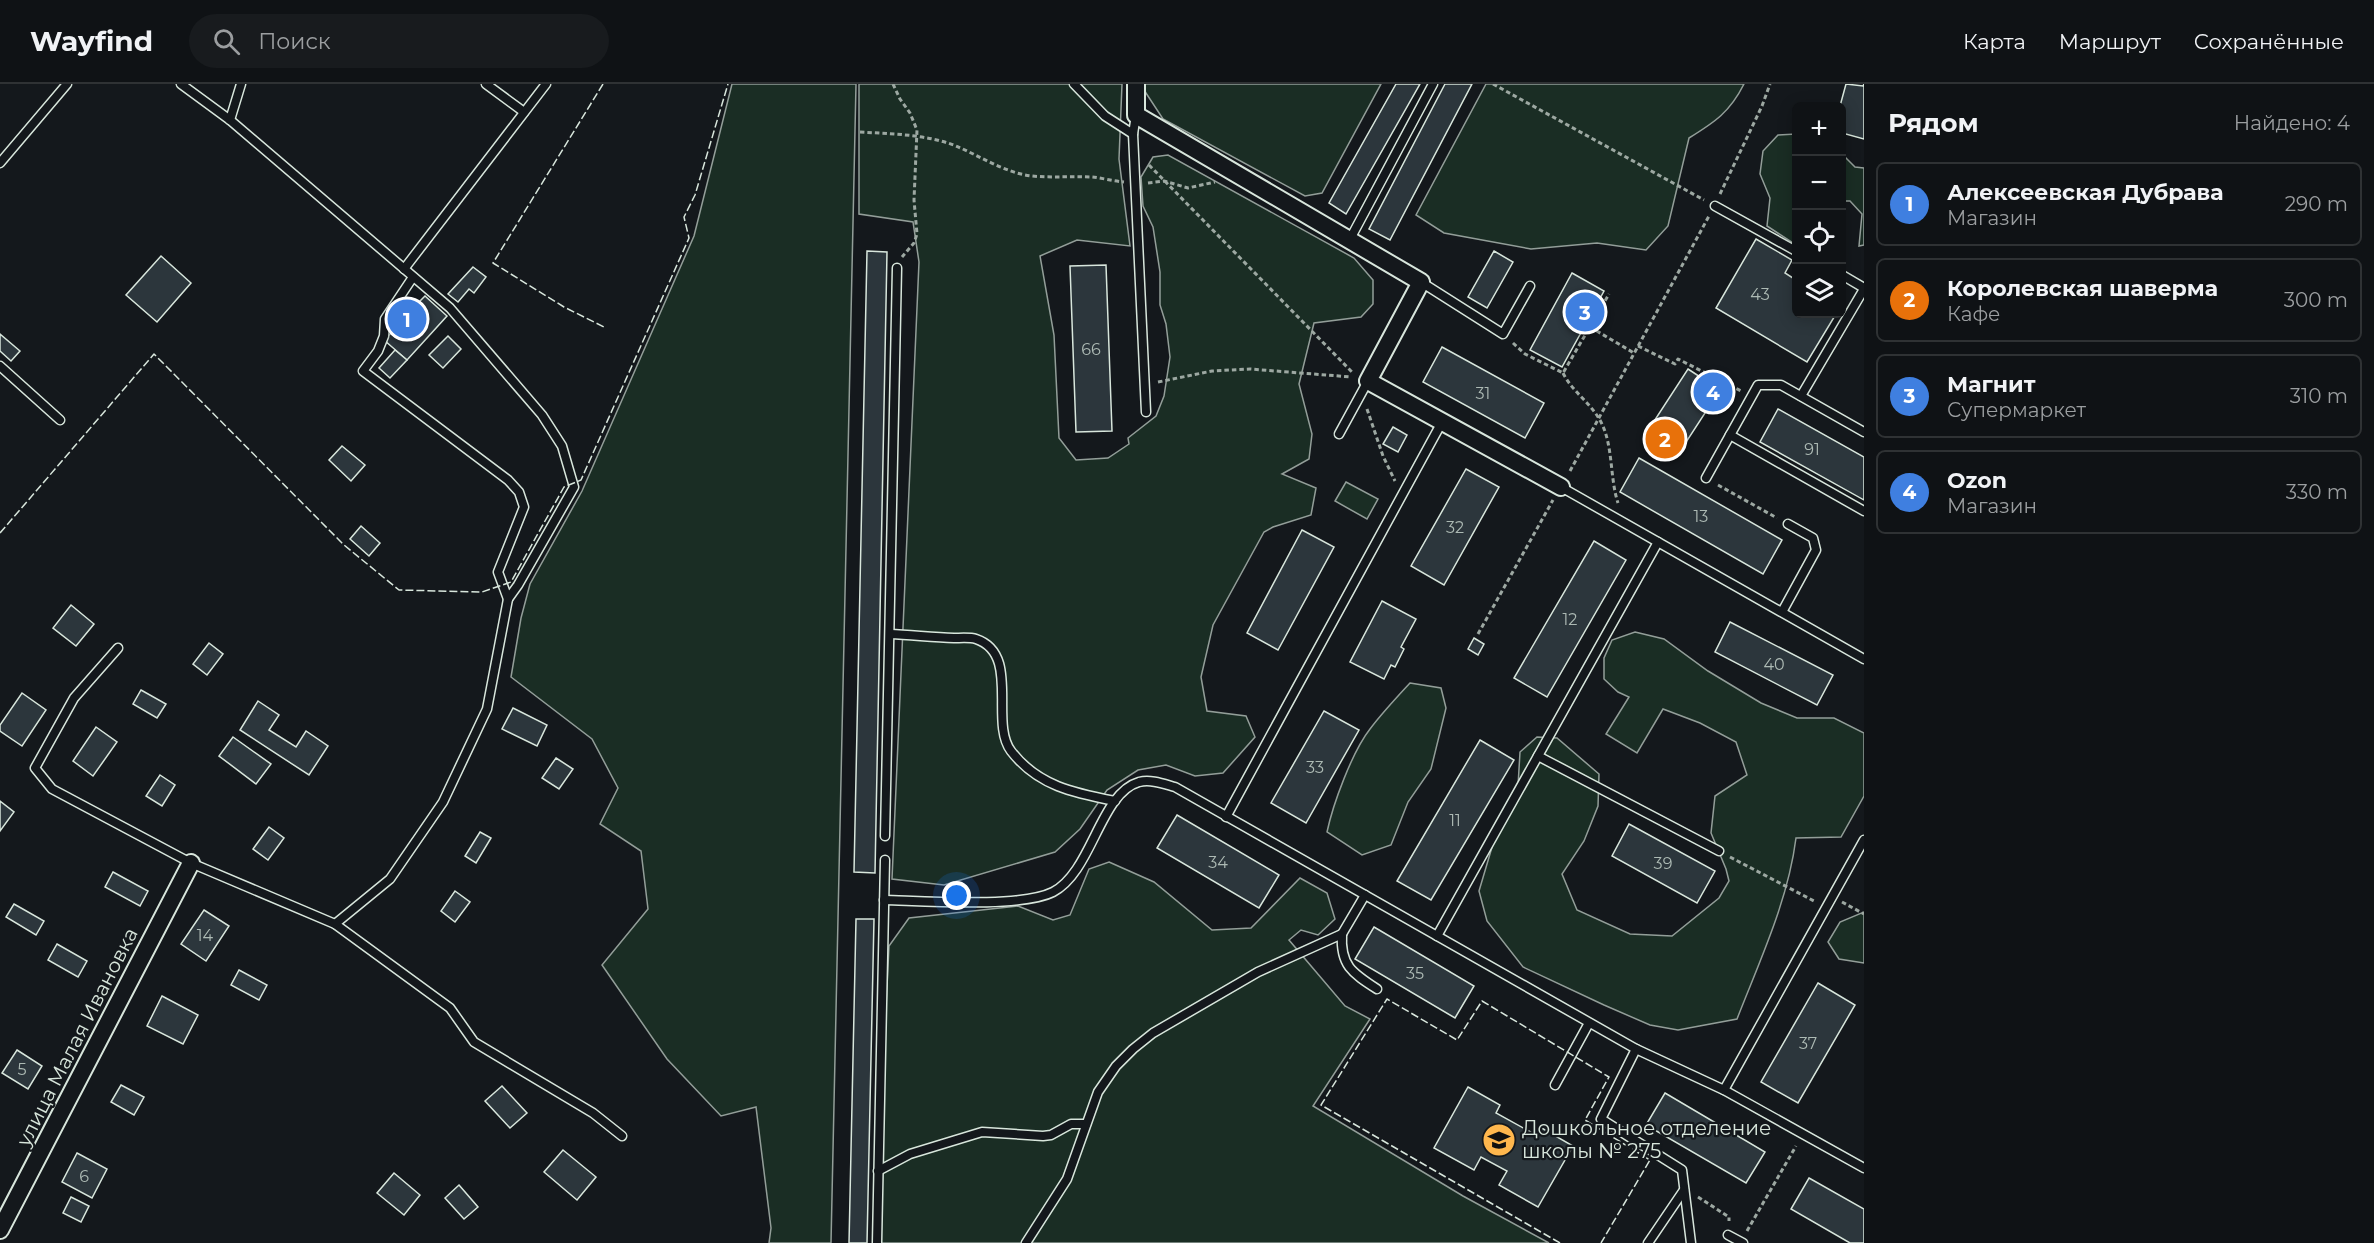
<!DOCTYPE html>
<html lang="ru">
<head>
<meta charset="utf-8">
<style>
	:root { --surface:#0f1215; --page:#181b1e; --text:#f1f3f6; --muted:#9b9ea0; --line:#2f3234; --accent:#ffb74d }
	body { margin:0; font-family:Montserrat,sans-serif; background:var(--page); color:var(--text) }
	.controls { position:absolute; right:18px; top:18px; display:grid; overflow:hidden; border-radius:9px; box-shadow:0 3px 15px #0003 }
	.controls button { width:54px; height:54px; display:grid; place-items:center; padding:0; border:0; border-bottom:2px solid var(--line); background:var(--surface); color:var(--text); font:30px sans-serif }
	.you { position:absolute; left:957px; top:812px; width:21px; height:21px; margin:-15px; border:4px solid #fff; border-radius:50%; background:#1a73e8; box-shadow:0 0 0 9px #1a73e833 }
	.badge { display:grid; place-items:center; width:39px; height:39px; border-radius:50%; background:var(--accent); color:#fff; font-size:20px; font-weight:700 }
	.pin { position:absolute; translate:-50% -50%; border:3px solid #fff; box-shadow:0 2px 6px #0006 }
	.list { margin:0; padding:0; list-style:none }
	h2 { display:flex; justify-content:space-between; align-items:center; height:78px; margin:0; padding:0 24px; font-size:26px }
	h2 small { font-size:20px; font-weight:400; color:var(--muted) }
	.list li { display:grid; grid-template-columns:39px 1fr auto; gap:18px; align-items:center; box-sizing:border-box; height:84px; margin:0 12px 12px; padding:0 12px; border:2px solid var(--line); border-radius:9px }
	.list b { display:block; font-size:22px; white-space:nowrap }
	.list p { margin:0; font-size:20px; white-space:nowrap; color:var(--muted) }
	.list em { font-size:20px; font-style:normal; color:var(--muted) }
	.icon { flex:none; width:33px; height:33px; fill:none; stroke:currentColor; stroke-width:2; stroke-linecap:round; stroke-linejoin:round }
	.map { position:relative; flex:none; width:1864px; height:1159px; overflow:hidden }
	header { display:flex; align-items:center; gap:36px; box-sizing:border-box; height:84px; padding:0 30px; background:var(--surface); border-bottom:2px solid var(--line) }
	header strong { font-size:28px }
	nav { display:flex; gap:33px; margin-inline-start:auto; font-size:21px }
	.search { width:420px; height:54px; background:var(--page); display:flex; align-items:center; gap:15px; box-sizing:border-box; padding:0 21px; border-radius:33px; color:var(--muted); font-size:22px }
	main { display:flex }
	aside { flex:1; background:var(--surface) }
	.map>svg:first-child { display:block }
	.green { fill:#1a2d24; stroke:#939e99; stroke-width:1.5 }
	.building { fill:#2c363c; stroke:#d8e6dc; stroke-width:1.5 }
	.lines { fill:none; stroke-linecap:round; stroke-linejoin:round }
	.service-casing { stroke:#d8e6dc; stroke-width:11 }
	.minor-casing { stroke:#d8e6dc; stroke-width:20 }
	.path { stroke:#9da8a2; stroke-width:3; stroke-dasharray:4.5 3; stroke-linecap:butt }
	.service { stroke:#14181c; stroke-width:8 }
	.minor { stroke:#14181c; stroke-width:16 }
	.fence { stroke:#d8e6dc; stroke-width:1.5; stroke-dasharray:8 3; stroke-linecap:butt }
	.labels { text-anchor:middle; dominant-baseline:central; stroke-width:4.5; stroke-linejoin:round; paint-order:stroke }
	.number-label { font-size:16px; fill:#adbab4 }
	.street-label { font-size:20px; fill:#d8e6dc; stroke:#14181c }
	.poi-label { font-size:20px; fill:#d8e6dc; stroke:#14181c; text-anchor:start }
</style>
</head>
<body>
<header>
<strong>Wayfind</strong>
<div class="search"><svg class="icon" aria-label="search" viewBox="0 0 24 24"><circle cx="10" cy="10" r="6"/><path d="M15 15l6 6"/></svg>Поиск</div>
<nav><a>Карта</a><a>Маршрут</a><a>Сохранённые</a></nav>
</header>
<main>
<div class="map">
<svg width="1864" height="1159" viewBox="0 0 1864 1159">
	<rect width="100%" height="100%" fill="#14181c"/>
	<g class="green">
		<path d="M732 0H856L831 1159H769L771 1144 756 1023 721 1032 667 975 602 881 648 825 641 767 600 740 618 704 592 655 511 593 521 534 530 500 582 407 694 152Z"/>
		<path d="M859 0H1122L1119 75 1130 162 1077 156 1040 172 1054 251 1059 354 1076 376 1108 374 1129 360 1128 354 1156 332 1164 312 1170 273 1166 240 1160 221V188L1153 143 1143 122 1141 93 1153 73 1168 71 1354 174 1373 196V220L1361 233 1314 239 1299 300 1312 350 1309 375 1282 390 1316 404 1311 431 1273 443 1264 448 1213 541 1201 593 1207 627 1246 632 1255 653 1223 689 1195 692 1166 681 1138 686 1107 706 1080 745 1055 768 944 801 892 795 919 178 913 138 859 130Z"/>
		<path d="M1145 0H1381L1322 109 1305 112 1163 35 1144 6Z"/>
		<path d="M1486 0H1744C1730 28 1715 38 1689 54L1668 142 1646 166 1597 159 1531 165 1444 149 1416 131Z"/>
		<path d="M1796 50V157L1793 159 1767 142 1770 114 1760 90 1763 67 1778 51Z"/>
		<path d="M1842 70 1855 83 1864 84V161L1859 162 1862 130 1850 117H1842Z"/>
		<path d="M1346 398 1378 415 1367 435 1335 417Z"/>
		<path d="M1635 548 1664 555 1708 587 1761 619 1797 634H1834L1864 649V712L1841 753 1796 754C1788 817 1760 876 1737 935L1678 946 1650 941 1604 921 1523 883 1487 837 1479 807 1495 753 1518 702 1520 668 1537 653 1557 654 1599 690 1598 722 1584 757 1562 790 1577 826 1630 850 1672 852 1719 814 1729 797 1726 785 1711 749 1715 712 1747 691 1736 658 1700 639 1663 625 1637 669 1606 650 1629 613 1618 608 1604 595V574L1612 556Z"/>
		<path d="M1410 599 1441 604 1446 624 1431 685 1408 718 1391 761 1362 771 1327 748C1333 720 1352 668 1370 645 1382 629 1396 614 1410 599Z"/>
		<path d="M1109 778 1154 798 1212 846 1251 844 1300 794 1327 809 1335 835 1318 851 1301 846 1289 856 1345 922 1370 935 1313 1022 1463 1112 1549 1159H878V1087L889 862 909 834 1018 822 1053 836 1070 831 1089 785Z"/>
		<path d="M1864 828V879L1839 875 1828 858 1840 838Z"/>
	</g>
	<g class="building">
		<path d="M1396 0H1420L1346 130 1329 119Z"/>
		<path d="M1445 0H1472L1390 156 1369 145Z"/>
		<path d="M1846 0 1863 2 1864 0V55L1842 49V22H1840Z"/>
		<path d="M1756 155 1792 176 1785 189 1796 196V230H1836L1807 278 1716 224Z"/>
		<path d="M867 167 887 168 875 789 854 788Z"/>
		<path d="M1494 167 1513 178 1487 224 1468 213Z"/>
		<path d="M161 172 191 199 157 238 126 211Z"/>
		<path d="M1106 181 1112 347 1076 348 1070 182Z"/>
		<path d="M473 183 486 193 474 209 469 205 458 218 448 210Z"/>
		<path d="M1572 189 1604 207 1562 283 1530 266Z"/>
		<path d="M425 212 447 232 407 276 384 256 396 244 390 239 394 235 409 219 414 223Z"/>
		<path d="M0 250 20 267 11 277 0 267Z"/>
		<path d="M448 252 461 265 443 284 429 271Z"/>
		<path d="M1442 263 1544 319 1525 354 1423 298Z"/>
		<path d="M395 266 407 276 390 294 379 284Z"/>
		<path d="M1688 285 1720 306 1679 369 1647 348Z"/>
		<path d="M1778 325 1864 373V416L1760 358Z"/>
		<path d="M1393 343 1407 351 1398 368 1383 360Z"/>
		<path d="M342 362 365 381 351 397 329 376Z"/>
		<path d="M1639 374 1782 456 1763 490 1620 408Z"/>
		<path d="M1466 385 1499 403 1444 501 1411 482Z"/>
		<path d="M361 442 380 459 369 472 350 455Z"/>
		<path d="M1302 446 1334 463 1278 566 1247 549Z"/>
		<path d="M1594 457 1626 476 1547 613 1514 594Z"/>
		<path d="M1382 517 1416 535 1401 563 1404 565 1395 583 1391 581 1384 595 1350 578Z"/>
		<path d="M71 521 94 540 76 562 53 544Z"/>
		<path d="M1730 538 1833 591 1817 621 1715 568Z"/>
		<path d="M1474 554 1484 560 1478 571 1468 565Z"/>
		<path d="M209 559 223 570 207 591 193 580Z"/>
		<path d="M141 606 166 620 157 634 133 620Z"/>
		<path d="M22 609 46 626 22 662 0 647V641Z"/>
		<path d="M258 617 279 631 269 646 296 663 306 647 328 662 309 691 240 646Z"/>
		<path d="M513 624 547 641 537 662 502 645Z"/>
		<path d="M1324 627 1359 646 1306 739 1271 719Z"/>
		<path d="M96 643 117 658 93 692 73 677Z"/>
		<path d="M233 653 271 680 256 700 219 672Z"/>
		<path d="M1480 656 1514 676 1431 816 1397 797Z"/>
		<path d="M556 674 573 685 559 705 542 694Z"/>
		<path d="M160 691 175 701 162 722 146 712Z"/>
		<path d="M0 717 14 728 0 747Z"/>
		<path d="M1177 731 1279 791 1259 824 1157 764Z"/>
		<path d="M1629 740 1715 787 1697 819 1612 772Z"/>
		<path d="M269 743 284 754 268 776 253 765Z"/>
		<path d="M480 748 491 754 476 779 465 772Z"/>
		<path d="M113 788 148 807 140 822 105 803Z"/>
		<path d="M455 807 470 818 455 838 441 827Z"/>
		<path d="M14 820 44 837 36 851 6 833Z"/>
		<path d="M204 826 229 842 206 877 181 860Z"/>
		<path d="M856 835H874L867 1159H849Z"/>
		<path d="M1374 843 1474 902 1455 934 1355 875Z"/>
		<path d="M57 860 87 877 78 893 48 876Z"/>
		<path d="M239 886 267 901 259 916 231 901Z"/>
		<path d="M1818 899 1855 921 1798 1019 1761 998Z"/>
		<path d="M162 912 198 931 183 960 147 942Z"/>
		<path d="M17 966 42 982 28 1005 2 989Z"/>
		<path d="M121 1001 144 1013 134 1031 111 1018Z"/>
		<path d="M502 1002 527 1029 510 1044 485 1017Z"/>
		<path d="M1468 1003 1500 1021 1496 1029 1536 1051 1540 1043 1573 1062 1538 1123 1499 1101 1507 1087 1481 1073 1474 1086 1434 1064Z"/>
		<path d="M1665 1009 1765 1068 1746 1099 1646 1041Z"/>
		<path d="M563 1066 596 1093 577 1116 544 1088Z"/>
		<path d="M77 1069 107 1085 92 1114 62 1098Z"/>
		<path d="M394 1089 420 1111 404 1131 377 1109Z"/>
		<path d="M1809 1094 1864 1125V1159H1850L1791 1125Z"/>
		<path d="M459 1101 478 1123 464 1135 445 1114Z"/>
		<path d="M71 1113 89 1122 81 1138 63 1129Z"/>
	</g>
	<g class="lines">
		<g class="service-casing">
			<g id="service">
				<path d="M181 0 230 36 450 224 542 331 562 362 574 403 518 501 508 515"/>
				<path d="M486 0 524 28"/>
				<path d="M1074 0 1105 32 1133 50"/>
				<path d="M1136 31 1133 50 1146 328"/>
				<path d="M230 36 241 0"/>
				<path d="M0 79 67 0"/>
				<path d="M1715 122 1796 167"/>
				<path d="M1349 157 1433 0"/>
				<path d="M404 185 546 0"/>
				<path d="M1842 191 1864 204"/>
				<path d="M1421 198 1503 250 1530 202"/>
				<path d="M0 282 60 336"/>
				<path d="M1801 312 1864 205"/>
				<path d="M1339 350 1368 297"/>
				<path d="M1730 351 1864 427"/>
				<path d="M1706 394 1758 301H1781L1864 348"/>
				<path d="M1561 403 1864 575"/>
				<path d="M1782 528 1816 466 1813 454 1788 440"/>
				<path d="M890 550C911 551 932 553 954 554 960 554 970 553 976 555 1021 570 989 638 1011 667 1038 702 1074 709 1115 717"/>
				<path d="M118 564 74 614 35 684 52 705 191 779 335 840 450 924 474 958 593 1029 622 1052"/>
				<path d="M1538 672 1719 767"/>
				<path d="M1226 733 1442 338"/>
				<path d="M885 752 897 184"/>
				<path d="M884 816C924 817 1021 824 1053 808 1092 788 1100 709 1139 698 1151 695 1164 700 1175 703L1636 965 1724 1006 1864 1084"/>
				<path d="M335 840 390 795 443 718 487 625 508 515 498 488 524 423 519 408 508 396 363 287 378 267 384 252 385 235 413 193"/>
				<path d="M1342 850C1340 881 1352 889 1377 905"/>
				<path d="M1437 852 1658 458"/>
				<path d="M1636 965 1601 1035 1682 1086 1691 1159"/>
				<path d="M1555 1001 1589 939"/>
				<path d="M1724 1006 1864 756"/>
				<path d="M878 1087 910 1070 982 1048 1043 1052 1051 1051 1071 1040H1086"/>
				<path d="M1728 1151 1743 1159"/>
				<path d="M877 1159 885 776"/>
				<path d="M1026 1159 1067 1095 1098 1008 1116 982 1133 965 1153 949 1258 888 1342 850 1365 811"/>
				<path d="M1648 1159 1684 1106"/>
			</g>
		</g>
		<g class="minor-casing">
			<g id="minor">
				<path d="M1136 0V31L1421 198 1368 297 1561 403"/>
				<path d="M0 1146 191 779"/>
			</g>
		</g>
		<g class="path">
			<path d="M893 0 900 15 910 29 917 46 914 116 917 150 914 159 902 173"/>
			<path d="M1493 0 1704 116"/>
			<path d="M860 48C891 50 926 50 956 62 980 72 1005 89 1032 92 1052 94 1072 92 1092 93 1102 94 1113 97 1124 98"/>
			<path d="M1149 81 1352 288"/>
			<path d="M1148 99 1164 97 1188 104 1215 98"/>
			<path d="M1720 110 1762 22 1770 0"/>
			<path d="M1590 243 1634 269"/>
			<path d="M1513 259 1525 270 1563 289 1609 210"/>
			<path d="M1638 262 1675 280 1678 275 1741 307"/>
			<path d="M1563 289C1572 307 1588 317 1598 333 1614 357 1609 392 1618 419"/>
			<path d="M1158 298 1212 287 1250 285 1351 293"/>
			<path d="M1367 325 1383 372 1395 397"/>
			<path d="M1570 387 1709 132"/>
			<path d="M1718 401 1777 434"/>
			<path d="M1478 550 1553 416"/>
			<path d="M1730 773 1814 817"/>
			<path d="M1842 818 1864 830"/>
			<path d="M1698 1113 1729 1133V1137"/>
			<path d="M1747 1147 1796 1062"/>
		</g>
		<use href="#service" class="service"/>
		<use href="#minor" class="minor"/>
		<g class="fence">
			<path d="M603 0 493 179 564 223 606 244"/>
			<path d="M0 449 154 270 344 461 399 506 482 508 511 498 564 403 581 396 689 154 684 133 695 111 728 0"/>
			<path d="M1560 1159 1321 1021 1387 915 1457 956 1482 917 1609 993 1585 1036 1650 1076 1601 1159"/>
		</g>
	</g>
	<defs>
		<g id="school-disc" transform="scale(1.725)"><circle r="9.5" fill="#ffb74d" stroke="#14181c"/><path d="M0-5L7-2L0 1L-7-2ZM-4 1L0 2.5L4 1V4Q0 6-4 4Z" fill="#111"/></g>
	</defs>
	<g fill-rule="evenodd">
		<use href="#school-disc" x="1499" y="1056"/>
	</g>
	<g class="labels">
		<g class="number-label">
			<text x="1760" y="210">43</text>
			<text x="1091" y="265">66</text>
			<text x="1483" y="309">31</text>
			<text x="1812" y="365">91</text>
			<text x="1701" y="432">13</text>
			<text x="1455" y="443">32</text>
			<text x="1570" y="535">12</text>
			<text x="1774" y="580">40</text>
			<text x="1315" y="683">33</text>
			<text x="1455" y="736">11</text>
			<text x="1218" y="778">34</text>
			<text x="1663" y="779">39</text>
			<text x="205" y="851">14</text>
			<text x="1415" y="889">35</text>
			<text x="1808" y="959">37</text>
			<text x="22" y="985">5</text>
			<text x="84" y="1092">6</text>
		</g>
		<g class="street-label">
			<text transform="translate(77 953) rotate(-63)">улица Малая Ивановка</text>
		</g>
		<g class="poi-label">
			<text x="1522" y="1044">Дошкольное отделение<tspan x="1522" dy="23">школы № 275</tspan></text>
		</g>
	</g>
</svg>
<div class="controls">
<button>+</button>
<button>−</button>
<button><svg class="icon" aria-label="locate" viewBox="0 0 24 24"><circle cx="12" cy="12" r="6"/><path d="M12 2v4M12 18v4M2 12h4M18 12h4"/></svg></button>
<button><svg class="icon" aria-label="layers" viewBox="0 0 24 24"><path d="M12 4l9 5-9 5-9-5zM3 14l9 5 9-5"/></svg></button>
</div>
<div class="you"></div>
<div class="pin badge" style="left:407px;top:235px;background:#3f7fe0">1</div>
<div class="pin badge" style="left:1665px;top:355px;background:#e8710a">2</div>
<div class="pin badge" style="left:1585px;top:228px;background:#3f7fe0">3</div>
<div class="pin badge" style="left:1713px;top:308px;background:#3f7fe0">4</div>
</div>
<aside>
<h2>Рядом<small>Найдено: 4</small></h2>
<ul class="list">
<li><span class="badge" style="background:#3f7fe0">1</span><div><b>Алексеевская Дубрава</b><p>Магазин</p></div><em>290 m</em></li>
<li><span class="badge" style="background:#e8710a">2</span><div><b>Королевская шаверма</b><p>Кафе</p></div><em>300 m</em></li>
<li><span class="badge" style="background:#3f7fe0">3</span><div><b>Магнит</b><p>Супермаркет</p></div><em>310 m</em></li>
<li><span class="badge" style="background:#3f7fe0">4</span><div><b>Ozon</b><p>Магазин</p></div><em>330 m</em></li>
</ul>
</aside>
</main>
</body>
</html>
